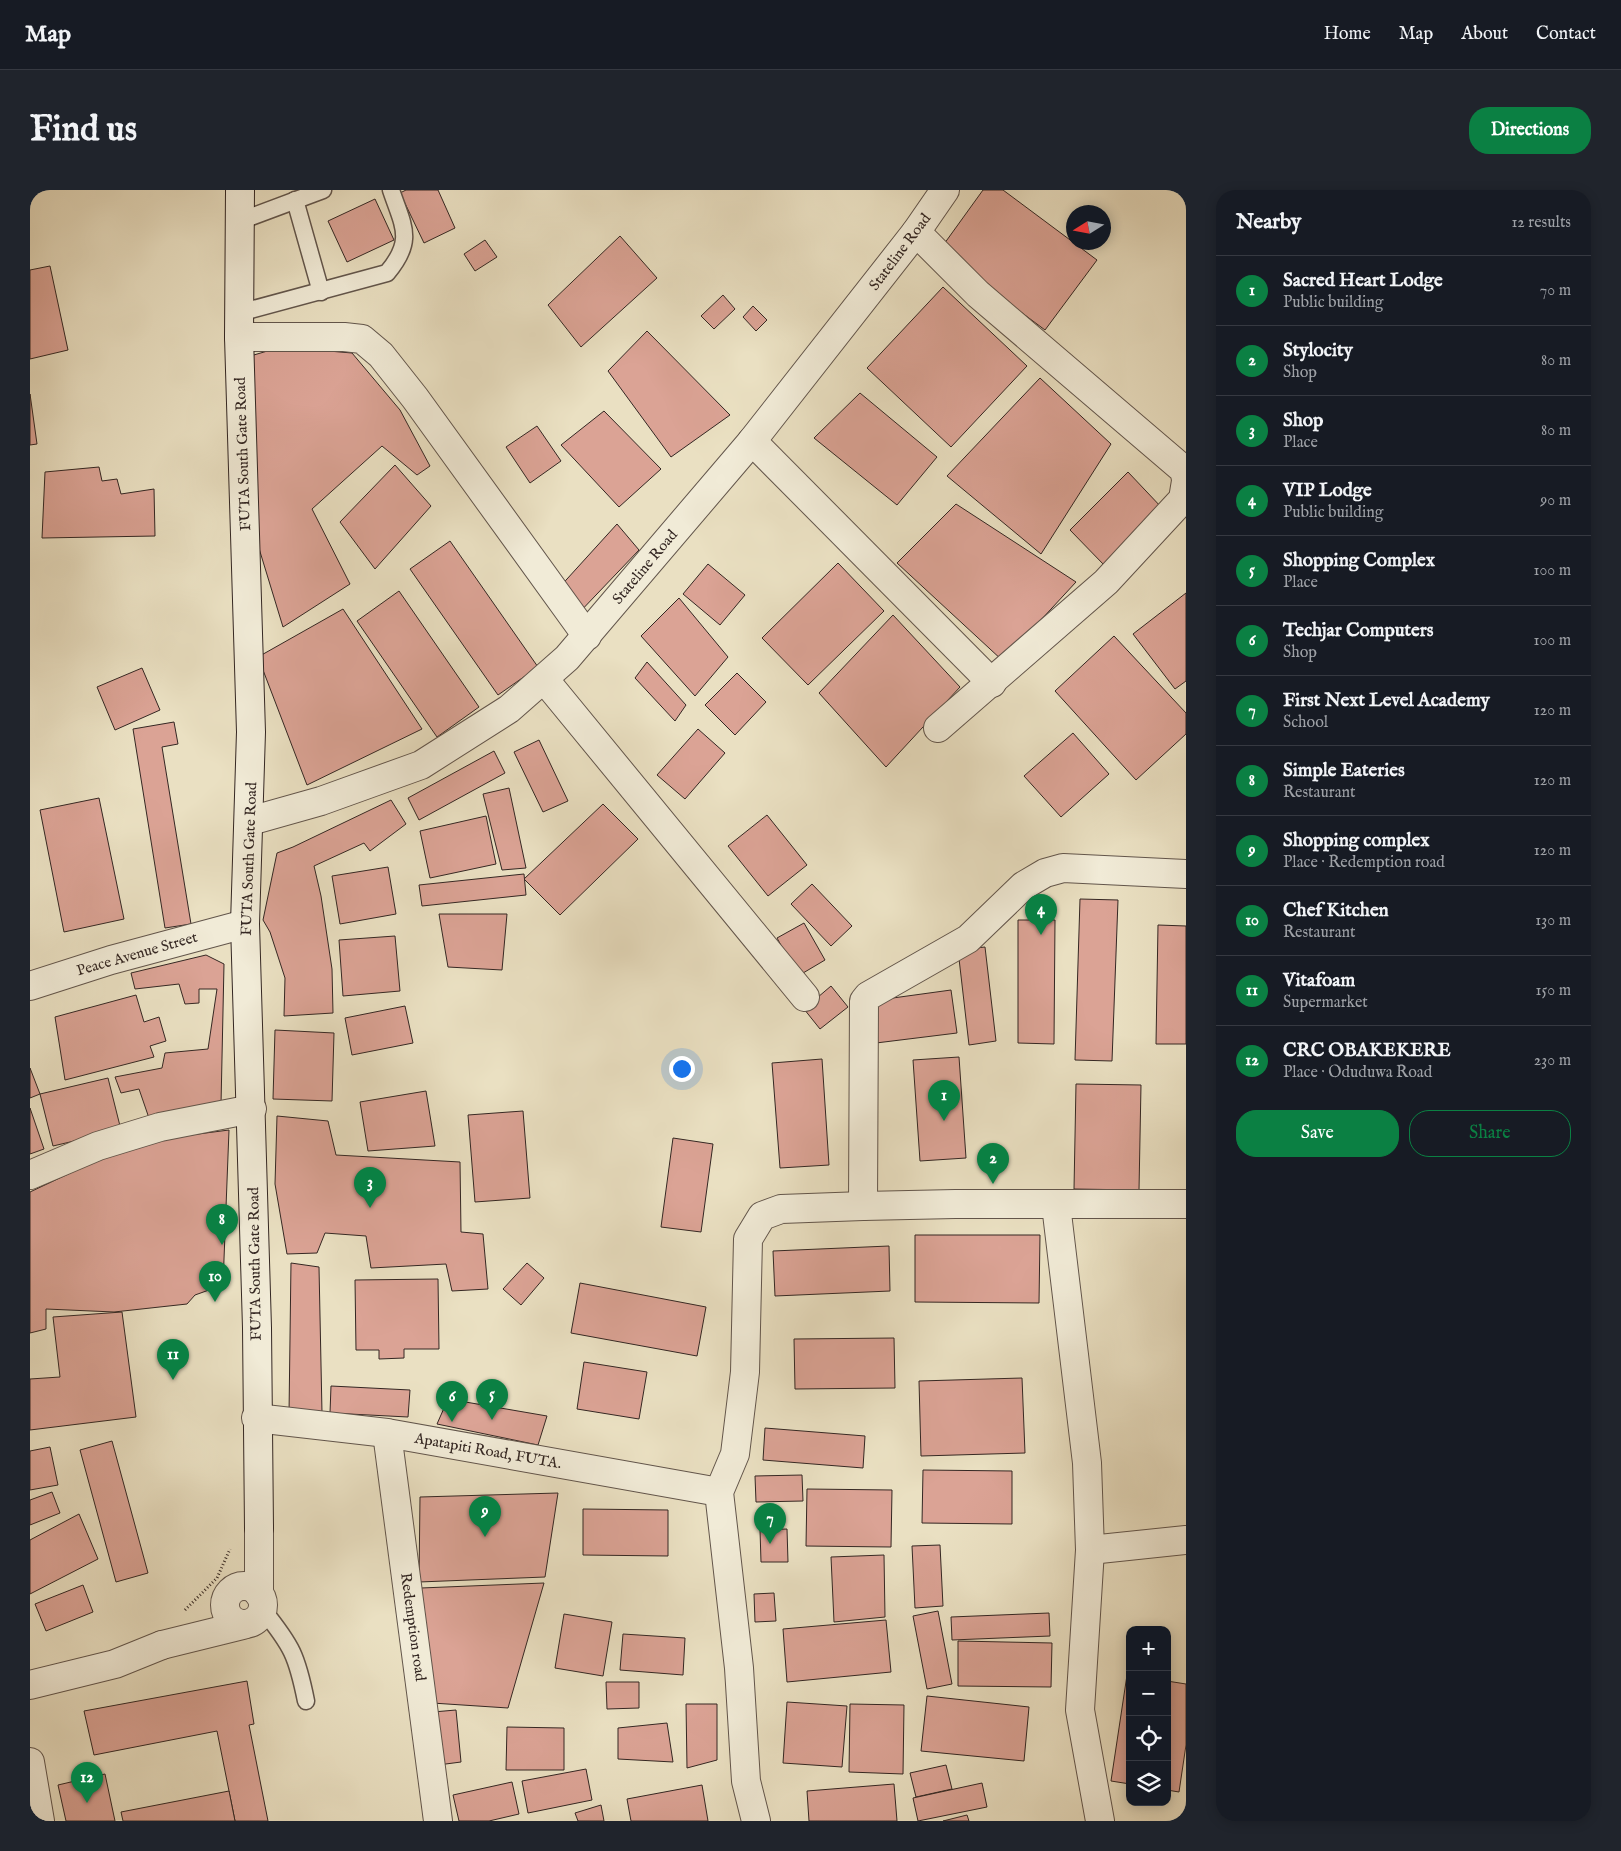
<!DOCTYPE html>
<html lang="en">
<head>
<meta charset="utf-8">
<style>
	:root { --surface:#171b24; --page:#20242c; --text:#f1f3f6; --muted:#9ea1a6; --line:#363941; --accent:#0b8043 }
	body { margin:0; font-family:"IM FELL English",serif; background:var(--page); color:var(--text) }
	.controls { position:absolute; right:15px; bottom:15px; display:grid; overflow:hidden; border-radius:10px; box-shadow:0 2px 12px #0003 }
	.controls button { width:45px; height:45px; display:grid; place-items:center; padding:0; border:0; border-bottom:1px solid var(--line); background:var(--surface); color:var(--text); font:25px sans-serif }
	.compass { position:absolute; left:1036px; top:15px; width:45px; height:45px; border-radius:50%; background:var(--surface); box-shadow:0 2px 12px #0003; rotate:259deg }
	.you { position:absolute; left:651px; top:878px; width:18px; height:18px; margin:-12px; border:4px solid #fff; border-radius:50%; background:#1a73e8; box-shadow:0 0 0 8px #1a73e833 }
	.badge { display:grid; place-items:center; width:32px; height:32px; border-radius:50%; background:var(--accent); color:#fff; font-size:16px; font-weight:700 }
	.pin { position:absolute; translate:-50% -41px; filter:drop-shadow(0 1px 2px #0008) }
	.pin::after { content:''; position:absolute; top:26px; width:18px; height:15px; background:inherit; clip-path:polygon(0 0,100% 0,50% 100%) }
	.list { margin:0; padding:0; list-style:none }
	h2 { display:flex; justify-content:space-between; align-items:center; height:65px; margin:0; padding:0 20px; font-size:21px }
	h2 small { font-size:16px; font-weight:400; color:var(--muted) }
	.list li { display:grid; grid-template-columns:32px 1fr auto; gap:15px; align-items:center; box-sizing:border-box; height:70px; padding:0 20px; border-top:1px solid var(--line) }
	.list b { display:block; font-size:19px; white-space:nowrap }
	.list p { margin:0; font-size:16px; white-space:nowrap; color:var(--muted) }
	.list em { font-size:16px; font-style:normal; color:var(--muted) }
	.actions { display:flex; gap:10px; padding:15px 20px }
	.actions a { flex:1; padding:11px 0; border:1px solid var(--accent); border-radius:20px; text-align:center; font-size:18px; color:var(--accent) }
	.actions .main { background:var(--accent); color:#fff }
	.icon { flex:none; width:28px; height:28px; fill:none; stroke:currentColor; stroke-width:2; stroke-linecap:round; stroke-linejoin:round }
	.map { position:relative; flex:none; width:1156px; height:1631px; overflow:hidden; border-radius:20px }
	header { display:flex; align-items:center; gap:30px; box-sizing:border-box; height:70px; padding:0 25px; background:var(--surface); border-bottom:1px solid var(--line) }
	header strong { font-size:24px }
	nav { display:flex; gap:28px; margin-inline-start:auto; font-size:18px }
	.intro { display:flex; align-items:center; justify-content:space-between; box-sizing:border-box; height:120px; padding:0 30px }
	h1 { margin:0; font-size:35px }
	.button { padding:12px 22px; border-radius:20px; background:var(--accent); color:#fff; font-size:18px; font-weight:700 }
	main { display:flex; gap:30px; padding:0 30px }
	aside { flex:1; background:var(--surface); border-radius:20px; box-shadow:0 2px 12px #0003 }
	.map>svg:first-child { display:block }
	.building { fill:#dba395; stroke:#342723 }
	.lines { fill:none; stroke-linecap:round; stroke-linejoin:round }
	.service-casing { stroke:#62554b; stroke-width:19 }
	.minor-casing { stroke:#62554b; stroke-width:30 }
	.tertiary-casing { stroke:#62554b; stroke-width:30 }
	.secondary-casing { stroke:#342723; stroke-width:30 }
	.path { stroke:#342723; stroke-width:3; stroke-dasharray:1 2.5; stroke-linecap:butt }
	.service { stroke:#f1ebd7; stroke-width:16 }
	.minor { stroke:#f1ebd7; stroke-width:28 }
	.tertiary { stroke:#f1ebd7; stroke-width:28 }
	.secondary { stroke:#f1ebd7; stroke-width:28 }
	.labels { text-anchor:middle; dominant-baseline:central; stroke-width:4.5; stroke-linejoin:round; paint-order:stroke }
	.street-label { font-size:15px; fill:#342723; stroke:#f1ebd7 }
</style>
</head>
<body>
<header>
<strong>Map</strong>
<nav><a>Home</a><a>Map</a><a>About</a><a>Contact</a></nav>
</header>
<div class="intro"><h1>Find us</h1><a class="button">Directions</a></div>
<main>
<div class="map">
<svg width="1156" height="1631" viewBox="0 0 1156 1631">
	<rect width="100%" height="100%" fill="#eae0c2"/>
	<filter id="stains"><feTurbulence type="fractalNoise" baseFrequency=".004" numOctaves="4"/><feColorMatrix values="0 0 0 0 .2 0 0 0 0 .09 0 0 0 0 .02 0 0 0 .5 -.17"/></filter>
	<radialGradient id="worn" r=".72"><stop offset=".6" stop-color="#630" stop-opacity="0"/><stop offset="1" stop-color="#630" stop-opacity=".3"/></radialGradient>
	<g class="building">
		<path d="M376 0H408L425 38 394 53 370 3Z"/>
		<path d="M953 0H973L1067 70 1015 140 909 61Z"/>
		<path d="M345 9 364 50 317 72 298 31Z"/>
		<path d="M590 46 627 88 551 157 518 115Z"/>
		<path d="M455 50 467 67 445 81 434 64Z"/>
		<path d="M20 76 38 160 0 169V80Z"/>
		<path d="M913 97 997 176 921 257 837 178Z"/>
		<path d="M693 105 705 119 684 139 671 126Z"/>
		<path d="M723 116 737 130 726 141 713 127Z"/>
		<path d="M617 141 700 225 641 267 578 181Z"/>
		<path d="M251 157 322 163 370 220 400 276 387 285 352 256 282 319 320 394 253 437 224 342 217 167Z"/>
		<path d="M1010 188 1081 254 1011 364 917 286Z"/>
		<path d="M830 203 907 267 867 315 784 248Z"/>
		<path d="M0 204 7 254 0 255Z"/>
		<path d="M574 221 631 279 589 317 531 255Z"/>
		<path d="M507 236 531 271 500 293 476 257Z"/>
		<path d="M365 275 401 316 345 379 310 332Z"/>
		<path d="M69 277 72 291 87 289 91 304 124 299 125 346 12 348 15 282Z"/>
		<path d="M1098 282 1133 319 1075 376 1040 340Z"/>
		<path d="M926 314 1046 392 973 471 867 373Z"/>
		<path d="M587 334 609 360 545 427 527 400Z"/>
		<path d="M420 351 508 477 468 505 380 379Z"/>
		<path d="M808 373 854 421 778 495 732 448Z"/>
		<path d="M678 374 715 405 690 435 653 404Z"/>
		<path d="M369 401 449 517 407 547 327 431Z"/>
		<path d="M1156 403V491L1145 499 1103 444Z"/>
		<path d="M649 408 698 467 665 506 611 446Z"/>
		<path d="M313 419 392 539 277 595 228 467Z"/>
		<path d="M863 425 930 497 856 577 789 503Z"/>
		<path d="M1084 446 1156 523V544L1106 590 1025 501Z"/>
		<path d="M617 472 656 515 645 531 605 488Z"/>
		<path d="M112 478 130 520 85 540 67 497Z"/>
		<path d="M707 483 736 512 705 545 675 515Z"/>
		<path d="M144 532 148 554 132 557 161 734 135 738 103 539Z"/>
		<path d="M668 539 695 563 655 609 627 585Z"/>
		<path d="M1043 543 1079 584 1031 627 994 586Z"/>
		<path d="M509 550 538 611 513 622 484 562Z"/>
		<path d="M464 561 475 583 389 630 378 608Z"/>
		<path d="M479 598 496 678 472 680 453 604Z"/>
		<path d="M69 608 94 729 34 742 10 620Z"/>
		<path d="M361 610 376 634 340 661 334 653 284 676 291 706 302 779 303 823 254 826 255 788 240 742 233 730 247 663 263 657Z"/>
		<path d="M573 614 608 649 530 725 494 689Z"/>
		<path d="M737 625 777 675 738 706 698 656Z"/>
		<path d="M456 626 466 674 400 688 390 641Z"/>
		<path d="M358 677 366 724 310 734 302 686Z"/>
		<path d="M494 684 496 705 392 716 389 695Z"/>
		<path d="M782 694 822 736 801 756 761 714Z"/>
		<path d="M1050 709 1088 710 1082 871 1045 870Z"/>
		<path d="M409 724H477L472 780 418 777Z"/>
		<path d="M988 730H1025L1024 854 988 853Z"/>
		<path d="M774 733 795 770 768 786 747 748Z"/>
		<path d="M1128 735 1156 736V854H1126Z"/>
		<path d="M365 746 370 801 313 806 309 750Z"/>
		<path d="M955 757 966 851 939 855 928 760Z"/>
		<path d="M176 765 194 774 191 915 120 931 109 899 91 903 85 887 132 878 135 863 178 859 187 799H169V813L155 814 149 794 105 799 101 783Z"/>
		<path d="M801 796 818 817 790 839 774 819Z"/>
		<path d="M921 800 927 843 846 853 841 811Z"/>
		<path d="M106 805 114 832 129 827 136 851 120 856 124 867 35 890 25 827Z"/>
		<path d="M375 816 383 853 322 865 315 828Z"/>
		<path d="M245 840 304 843 302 911 243 909Z"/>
		<path d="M929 867 936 968 890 971 883 870Z"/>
		<path d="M792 869 799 975 750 978 742 873Z"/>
		<path d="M0 878 10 904 0 908Z"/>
		<path d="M78 888 91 940 23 956 10 904Z"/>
		<path d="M1046 894 1111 895 1109 1000 1044 999Z"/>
		<path d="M396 901 405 956 338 961 330 912Z"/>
		<path d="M0 918 14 959 0 964Z"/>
		<path d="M493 921 500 1008 445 1012 438 925Z"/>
		<path d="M247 926 298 931 306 965 430 972 431 1042 453 1044 458 1099 422 1101 416 1074 341 1078 336 1046 295 1043 287 1063 257 1064 245 994Z"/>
		<path d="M199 940 193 1095 165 1105 157 1114 84 1122 16 1119V1139L0 1143V1002L106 952Z"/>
		<path d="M643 948 683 954 671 1042 631 1037Z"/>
		<path d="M885 1045H1010L1009 1113 885 1112Z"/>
		<path d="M859 1056 860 1101 745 1106 743 1061Z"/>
		<path d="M261 1073 289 1077 292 1223 259 1224Z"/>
		<path d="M497 1073 514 1088 491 1115 473 1099Z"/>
		<path d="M408 1089 409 1159H374V1168L349 1169V1160H326L325 1090Z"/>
		<path d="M550 1093 676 1117 667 1166 541 1143Z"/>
		<path d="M92 1122 106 1227 0 1240V1189L30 1187 23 1127Z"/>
		<path d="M864 1148 865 1198 765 1199 764 1149Z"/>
		<path d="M554 1172 617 1182 609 1229 547 1219Z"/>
		<path d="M992 1188 995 1263 891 1266 889 1191Z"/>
		<path d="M301 1196 380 1200 378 1227 300 1223Z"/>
		<path d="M418 1209 517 1226 508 1255 407 1234Z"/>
		<path d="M735 1238 835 1246 833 1278 733 1270Z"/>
		<path d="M82 1251 118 1383 86 1392 50 1260Z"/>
		<path d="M20 1257 28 1295 0 1300V1261Z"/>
		<path d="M893 1280 982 1281V1334L892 1333Z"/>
		<path d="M772 1285 773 1311 726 1312 725 1286Z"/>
		<path d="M777 1299 862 1300 861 1357 776 1356Z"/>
		<path d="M22 1302 30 1323 0 1335V1310Z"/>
		<path d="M528 1303 515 1387 389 1392 390 1307Z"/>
		<path d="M553 1319 638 1320V1366L553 1365Z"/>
		<path d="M49 1324 68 1369 0 1404V1350Z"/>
		<path d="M757 1339 758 1372H731L730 1340Z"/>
		<path d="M910 1355 913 1416 885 1418 882 1356Z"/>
		<path d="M854 1365 855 1427 804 1432 801 1367Z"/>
		<path d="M514 1393 478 1518 402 1513 391 1398Z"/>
		<path d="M53 1395 63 1422 16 1441 5 1414Z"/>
		<path d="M744 1403 746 1431 725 1432 724 1404Z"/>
		<path d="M908 1421 922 1494 897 1499 883 1426Z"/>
		<path d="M1019 1423 1020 1446 922 1450 921 1427Z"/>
		<path d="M534 1424 582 1432 573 1486 525 1478Z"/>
		<path d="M856 1430 861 1482 757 1492 753 1439Z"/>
		<path d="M593 1444 655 1448 653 1485 590 1480Z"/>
		<path d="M928 1451 1022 1453 1021 1497 928 1496Z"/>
		<path d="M1097 1485H1100V1594L1081 1591Z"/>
		<path d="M217 1491 224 1534 219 1535 238 1631H205L187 1541 64 1565 54 1521Z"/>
		<path d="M1137 1491 1156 1494V1555L1149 1602 1137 1600Z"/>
		<path d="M576 1492H609V1518L577 1519Z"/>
		<path d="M897 1506 999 1517 994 1571 891 1561Z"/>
		<path d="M757 1512 817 1516 812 1577 753 1573Z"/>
		<path d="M656 1514H687V1570L657 1578Z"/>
		<path d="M820 1514 874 1515 873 1584 819 1582Z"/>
		<path d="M426 1520 431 1572 408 1575 403 1522Z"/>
		<path d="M637 1533 643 1572 588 1569V1538Z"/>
		<path d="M477 1537 534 1538V1580H476Z"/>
		<path d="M916 1575 922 1599 886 1607 880 1583Z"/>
		<path d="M556 1579 562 1610 498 1623 492 1591Z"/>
		<path d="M75 1584 85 1631H36L28 1595Z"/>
		<path d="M482 1592 489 1624 459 1631H429L423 1605Z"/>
		<path d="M952 1593 957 1617 888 1631 883 1608Z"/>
		<path d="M864 1594 867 1631H779L777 1601Z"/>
		<path d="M672 1595 678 1631H601L597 1609Z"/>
		<path d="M199 1601 205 1631H93L91 1622Z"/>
		<path d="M571 1615 574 1631H548L545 1623Z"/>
		<path d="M937 1625 939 1631H913Z"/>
	</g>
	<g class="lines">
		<g class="service-casing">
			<g id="service">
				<path d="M265 10 291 102"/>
				<path d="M210 31 293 0"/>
				<path d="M209 123 357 83C385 50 373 36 361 0"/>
				<path d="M233 1420C262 1456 267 1466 276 1511"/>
			</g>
		</g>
		<g class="minor-casing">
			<g id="minor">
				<path d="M886 42 948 104 1154 280 1156 289"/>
				<path d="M209 147H314L332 149 351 165 385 208 557 446"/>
				<path d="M722 251 962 493"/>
				<path d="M514 489 775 807"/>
				<path d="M908 538 1076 392 1153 309 1156 291"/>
				<path d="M0 796 81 770 215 734"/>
				<path d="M0 985 68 956 130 937 222 919"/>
				<path d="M1026 1015 1057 1273 1060 1360 1050 1520 1070 1631"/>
				<path d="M833 1016 834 811 838 806 938 749 993 696 1015 683 1033 678 1156 684"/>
				<path d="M226 1228 357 1243 689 1302"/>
				<path d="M357 1243 408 1631"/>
				<path d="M1060 1360 1156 1350"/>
				<path d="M0 1495 85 1474 132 1455"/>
				<path d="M0 1572 10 1631"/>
				<path d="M726 1631 716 1591 709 1478 689 1302 705 1264 715 1182 718 1049 732 1026 751 1019 833 1016 925 1014H1156"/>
			</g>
		</g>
		<g class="tertiary-casing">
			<g id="tertiary">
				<path d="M220 631 291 611 391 575 479 519 537 468 722 251 886 42 915 0"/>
				<path d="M229 1338V1404"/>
				<circle cx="214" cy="1415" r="19"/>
				<path d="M132 1455 213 1435"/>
			</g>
		</g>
		<g class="secondary-casing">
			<path id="secondary" d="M210 0 209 147 221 542 215 734 227 1138 229 1338"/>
		</g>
		<path class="path" d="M155 1420 187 1388 200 1359"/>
		<use href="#service" class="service"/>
		<use href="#minor" class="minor"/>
		<use href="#tertiary" class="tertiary"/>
		<use href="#secondary" class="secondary"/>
	</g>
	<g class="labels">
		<g class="street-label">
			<text transform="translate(870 62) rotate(-53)">Stateline Road</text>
			<text transform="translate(213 264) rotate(-92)">FUTA South Gate Road</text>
			<text transform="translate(615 377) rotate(-50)">Stateline Road</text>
			<text transform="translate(219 669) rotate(-88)">FUTA South Gate Road</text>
			<text transform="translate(107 764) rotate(-16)">Peace Avenue Street</text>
			<text transform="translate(225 1074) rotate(-91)">FUTA South Gate Road</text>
			<text transform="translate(458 1261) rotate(10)">Apatapiti Road, FUTA.</text>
			<text transform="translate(383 1437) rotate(82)">Redemption road</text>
		</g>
	</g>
	<rect width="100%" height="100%" filter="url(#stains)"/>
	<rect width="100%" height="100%" fill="url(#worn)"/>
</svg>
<div class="controls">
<button>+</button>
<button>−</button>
<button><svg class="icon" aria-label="locate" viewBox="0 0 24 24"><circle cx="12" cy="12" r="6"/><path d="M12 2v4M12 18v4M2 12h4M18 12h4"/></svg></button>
<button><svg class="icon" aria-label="layers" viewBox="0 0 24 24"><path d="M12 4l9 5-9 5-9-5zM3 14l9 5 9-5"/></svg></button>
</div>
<svg class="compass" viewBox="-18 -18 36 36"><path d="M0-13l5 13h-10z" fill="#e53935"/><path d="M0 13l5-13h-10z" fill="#9ea1a6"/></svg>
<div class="you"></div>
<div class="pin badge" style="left:914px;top:931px">1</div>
<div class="pin badge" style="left:963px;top:994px">2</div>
<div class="pin badge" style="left:340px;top:1018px">3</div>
<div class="pin badge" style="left:1011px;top:745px">4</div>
<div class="pin badge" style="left:462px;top:1230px">5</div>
<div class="pin badge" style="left:422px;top:1232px">6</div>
<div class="pin badge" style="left:740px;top:1354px">7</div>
<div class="pin badge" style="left:192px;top:1055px">8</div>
<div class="pin badge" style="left:455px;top:1347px">9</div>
<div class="pin badge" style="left:185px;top:1112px">10</div>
<div class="pin badge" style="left:143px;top:1190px">11</div>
<div class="pin badge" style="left:57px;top:1613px">12</div>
</div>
<aside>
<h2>Nearby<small>12 results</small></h2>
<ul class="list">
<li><span class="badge">1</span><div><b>Sacred Heart Lodge</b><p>Public building</p></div><em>70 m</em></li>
<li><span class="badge">2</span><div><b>Stylocity</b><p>Shop</p></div><em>80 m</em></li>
<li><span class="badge">3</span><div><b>Shop</b><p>Place</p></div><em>80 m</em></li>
<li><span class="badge">4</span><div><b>VIP Lodge</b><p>Public building</p></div><em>90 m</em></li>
<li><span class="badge">5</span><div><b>Shopping Complex</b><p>Place</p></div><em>100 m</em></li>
<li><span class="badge">6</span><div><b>Techjar Computers</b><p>Shop</p></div><em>100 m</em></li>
<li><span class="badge">7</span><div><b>First Next Level Academy</b><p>School</p></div><em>120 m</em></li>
<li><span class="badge">8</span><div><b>Simple Eateries</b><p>Restaurant</p></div><em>120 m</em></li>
<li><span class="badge">9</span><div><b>Shopping complex</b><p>Place · Redemption road</p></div><em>120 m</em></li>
<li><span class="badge">10</span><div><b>Chef Kitchen</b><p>Restaurant</p></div><em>130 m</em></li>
<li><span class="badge">11</span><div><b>Vitafoam</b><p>Supermarket</p></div><em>150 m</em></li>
<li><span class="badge">12</span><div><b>CRC OBAKEKERE</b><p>Place · Oduduwa Road</p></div><em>230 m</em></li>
</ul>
<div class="actions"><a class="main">Save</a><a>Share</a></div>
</aside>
</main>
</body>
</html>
